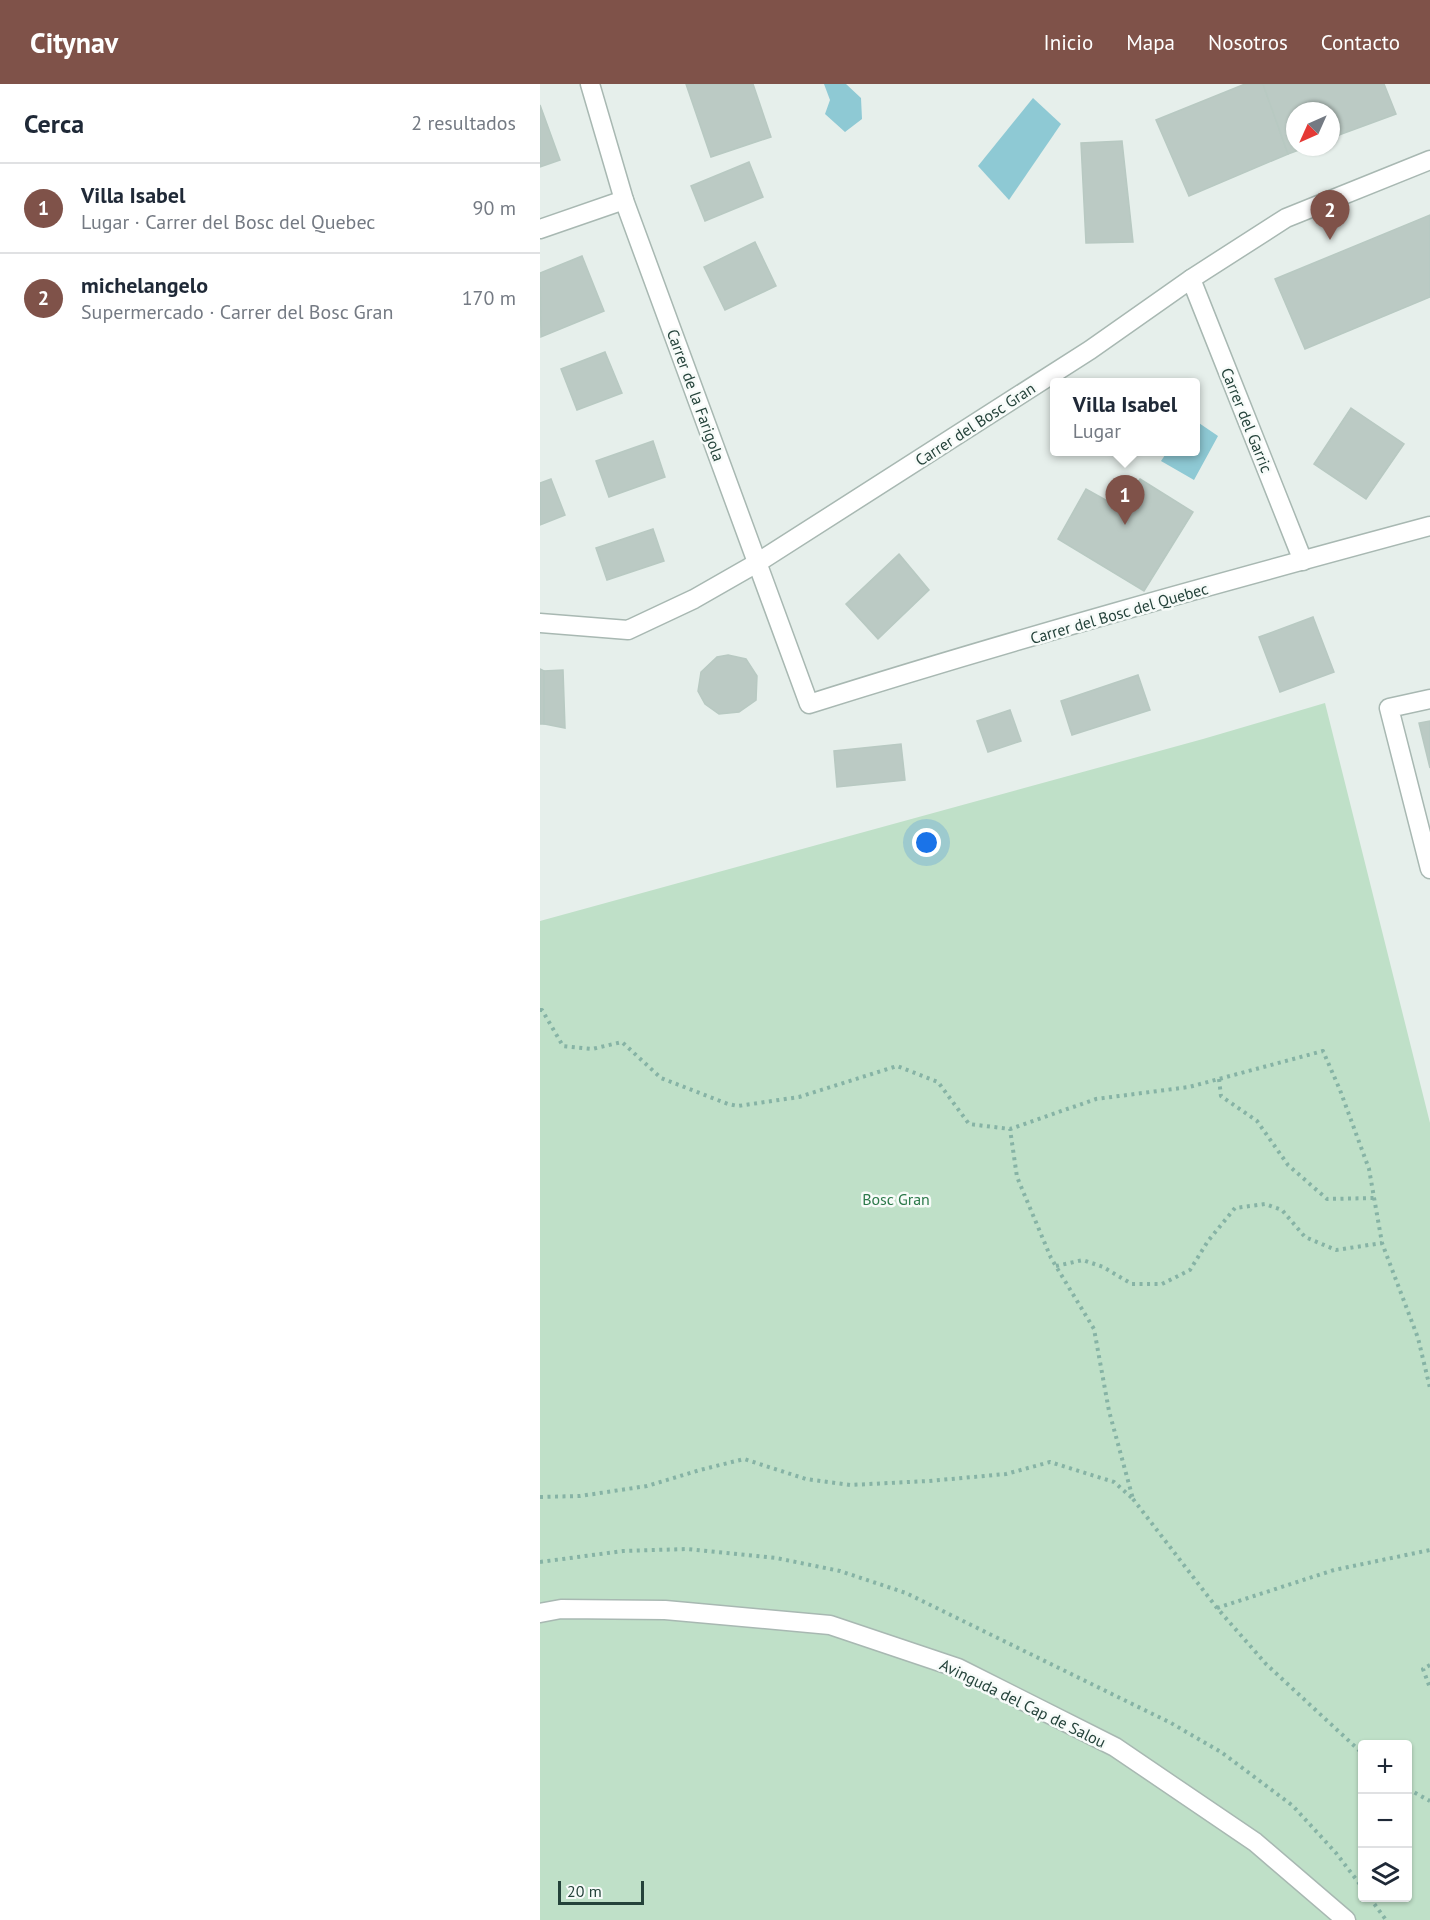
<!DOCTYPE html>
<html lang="es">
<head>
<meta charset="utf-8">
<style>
	:root { --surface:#fff; --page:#f2f2f3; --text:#1f2937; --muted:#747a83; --line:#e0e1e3; --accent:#7f5249 }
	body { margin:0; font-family:"PT Sans",sans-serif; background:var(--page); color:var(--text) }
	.controls { position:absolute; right:18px; bottom:18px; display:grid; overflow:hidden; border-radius:6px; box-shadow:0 2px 4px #0004 }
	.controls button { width:54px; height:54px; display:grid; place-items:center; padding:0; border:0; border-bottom:2px solid var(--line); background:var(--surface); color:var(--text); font:30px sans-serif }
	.compass { position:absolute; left:746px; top:18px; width:54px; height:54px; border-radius:50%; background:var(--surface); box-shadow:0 2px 4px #0004; rotate:225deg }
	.scale { position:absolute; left:18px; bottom:15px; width:86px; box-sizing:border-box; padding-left:6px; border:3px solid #24423a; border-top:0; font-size:16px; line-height:21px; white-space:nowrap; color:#24423a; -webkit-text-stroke:4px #f7fbf9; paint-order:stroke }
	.you { position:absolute; left:387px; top:759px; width:21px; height:21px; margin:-15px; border:4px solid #fff; border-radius:50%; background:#1a73e8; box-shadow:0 0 0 9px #1a73e833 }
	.badge { display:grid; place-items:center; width:39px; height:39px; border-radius:50%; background:var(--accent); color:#fff; font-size:20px; font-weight:700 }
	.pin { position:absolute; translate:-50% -50px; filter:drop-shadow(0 2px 3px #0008) }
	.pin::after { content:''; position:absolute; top:32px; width:21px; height:18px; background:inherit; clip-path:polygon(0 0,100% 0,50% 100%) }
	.popup { position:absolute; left:510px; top:294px; width:150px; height:78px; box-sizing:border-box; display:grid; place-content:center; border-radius:6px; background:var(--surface); filter:drop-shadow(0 2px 4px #0005); font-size:20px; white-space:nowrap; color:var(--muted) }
	.popup b { font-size:22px; color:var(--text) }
	.popup::after { content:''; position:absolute; left:50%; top:100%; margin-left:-12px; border:12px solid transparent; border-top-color:var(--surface) }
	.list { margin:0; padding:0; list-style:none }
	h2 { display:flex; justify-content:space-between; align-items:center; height:78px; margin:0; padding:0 24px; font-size:26px }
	h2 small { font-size:20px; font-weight:400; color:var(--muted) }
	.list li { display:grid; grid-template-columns:39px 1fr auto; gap:18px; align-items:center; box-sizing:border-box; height:90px; padding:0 24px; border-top:2px solid var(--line) }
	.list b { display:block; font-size:22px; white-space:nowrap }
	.list p { margin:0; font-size:20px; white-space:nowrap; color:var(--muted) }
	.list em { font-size:20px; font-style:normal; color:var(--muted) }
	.icon { flex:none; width:33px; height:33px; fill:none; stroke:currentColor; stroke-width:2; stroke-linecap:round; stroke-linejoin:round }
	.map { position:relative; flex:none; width:890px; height:1836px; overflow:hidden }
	header { display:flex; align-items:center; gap:36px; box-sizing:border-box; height:84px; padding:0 30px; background:var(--accent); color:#fff }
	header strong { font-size:28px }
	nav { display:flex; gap:33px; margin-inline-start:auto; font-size:21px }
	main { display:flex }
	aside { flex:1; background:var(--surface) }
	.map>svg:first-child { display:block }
	.green { fill:#bfe0c8; fill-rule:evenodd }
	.water { fill:#8ec9d4 }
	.building { fill:#bbcac4; stroke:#b8c9c2; stroke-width:1.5 }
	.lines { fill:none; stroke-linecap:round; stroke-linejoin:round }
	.service-casing { stroke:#a8b8b2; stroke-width:21 }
	.minor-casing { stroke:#a8b8b2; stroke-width:21 }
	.tertiary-casing { stroke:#a8b8b2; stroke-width:21 }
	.path { stroke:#86b3a5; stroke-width:4; stroke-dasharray:3 4.5; stroke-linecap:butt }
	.service { stroke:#fff; stroke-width:18 }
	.minor { stroke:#fff; stroke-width:18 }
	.tertiary { stroke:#fff; stroke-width:18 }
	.labels { text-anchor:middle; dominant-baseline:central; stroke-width:5; stroke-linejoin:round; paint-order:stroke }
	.street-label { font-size:16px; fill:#24423a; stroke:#f7fbf9 }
	.park-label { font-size:16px; fill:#2d7a4b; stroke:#f7fbf9 }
</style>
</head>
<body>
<header>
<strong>Citynav</strong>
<nav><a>Inicio</a><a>Mapa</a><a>Nosotros</a><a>Contacto</a></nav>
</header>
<main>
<aside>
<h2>Cerca<small>2 resultados</small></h2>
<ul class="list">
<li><span class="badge">1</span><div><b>Villa Isabel</b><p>Lugar · Carrer del Bosc del Quebec</p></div><em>90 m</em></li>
<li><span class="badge">2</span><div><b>michelangelo</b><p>Supermercado · Carrer del Bosc Gran</p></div><em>170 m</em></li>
</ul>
</aside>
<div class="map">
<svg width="890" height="1836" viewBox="0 0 890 1836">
	<rect width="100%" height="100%" fill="#e6efeb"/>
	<path class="green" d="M785 619 890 1039V1836H0V837L663 655ZM822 1660H868V1814H822Z"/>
	<g class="water">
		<path d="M284 0H306L321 14 322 35 305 48 285 30 290 16Z"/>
		<path d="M493 14 521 40 469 116 438 82Z"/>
		<path d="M656 337 678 352 654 396 621 377 627 368H656Z"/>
	</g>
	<g class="building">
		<path d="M146 0H213L231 53 171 73Z"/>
		<path d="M705 0H723L748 70 649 112 616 36Z"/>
		<path d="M723 0H844L856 30 791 54V27H755V63H767L748 70Z"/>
		<path d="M0 21 20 76 0 83Z"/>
		<path d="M582 57 593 158 546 159 541 59Z"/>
		<path d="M209 78 223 113 165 137 151 102Z"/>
		<path d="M890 131V213L765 265 735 195Z"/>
		<path d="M215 158 236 202 185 226 164 183Z"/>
		<path d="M42 172 64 227 1 253 0 189Z"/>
		<path d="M65 268 82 309 37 326 21 285Z"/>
		<path d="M811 324 864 360 826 415 774 380Z"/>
		<path d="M113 357 125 393 69 413 56 377Z"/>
		<path d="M11 395 25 431 0 441V399Z"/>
		<path d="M600 395 653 428 604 507 518 455 546 405 580 424Z"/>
		<path d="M113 445 124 477 67 496 56 464Z"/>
		<path d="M359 470 389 506 338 555 306 520Z"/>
		<path d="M773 533 794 588 740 608 719 553Z"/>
		<path d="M188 571 206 575 217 592 216 616 199 628 179 630 165 620 158 607 161 588 177 573Z"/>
		<path d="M0 585 4 587V640H0Z"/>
		<path d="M23 586 25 644 4 640V587Z"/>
		<path d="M598 591 610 626 532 651 521 617Z"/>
		<path d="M470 626 481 657 448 668 437 637Z"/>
		<path d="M890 637V684L879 639Z"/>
		<path d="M361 660 365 696 297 703 294 667Z"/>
	</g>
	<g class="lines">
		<g class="service-casing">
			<path id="service" d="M890 615 849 624 890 785"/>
		</g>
		<g class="minor-casing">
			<g id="minor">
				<path d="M50 0 84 116 269 620C474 555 682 498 890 442"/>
				<path d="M0 145 84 116"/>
				<path d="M651 195 763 477"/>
				<path d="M0 539 88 546 154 515 217 479 550 266 651 195 746 134 890 76"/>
			</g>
		</g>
		<g class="tertiary-casing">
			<path id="tertiary" d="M0 1529 21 1525 125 1526 290 1541 418 1584 575 1663 715 1758 806 1836"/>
		</g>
		<g class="path">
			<path d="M0 926H2L23 962 52 965 82 958 121 994 188 1020 198 1022 259 1013 357 982 398 998 429 1040 470 1045 556 1015 649 1003 783 967 800 1006 829 1085 842 1159 878 1254 890 1304"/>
			<path d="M679 995 681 1012 717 1037 748 1081 787 1115 834 1114"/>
			<path d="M516 1182 543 1176 563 1183 592 1200H622L650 1186 668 1157 695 1124 725 1120 742 1126 765 1153 796 1166 842 1159"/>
			<path d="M0 1413 40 1412 107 1402 160 1386 204 1375 266 1395 310 1401 389 1397 466 1390 510 1378 574 1398 593 1415 569 1327 554 1245 511 1174 477 1093 470 1045"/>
			<path d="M593 1415 677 1524 726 1580 822 1669"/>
			<path d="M0 1478 83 1467 147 1465 236 1474 300 1487 366 1509 631 1639 681 1668 753 1722 796 1769 822 1803"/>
			<path d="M677 1524 794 1486 890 1466"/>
			<path d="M890 1581 883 1585 890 1604"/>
			<path d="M868 1705 890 1717"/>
			<path d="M830 1814 846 1836"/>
		</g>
		<use href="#service" class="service"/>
		<use href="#minor" class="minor"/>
		<use href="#tertiary" class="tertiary"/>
	</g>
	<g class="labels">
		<g class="street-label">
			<text transform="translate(156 311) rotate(70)">Carrer de la Farigola</text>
			<text transform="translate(707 336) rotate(68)">Carrer del Garric</text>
			<text transform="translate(435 340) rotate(-33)">Carrer del Bosc Gran</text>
			<text transform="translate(579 529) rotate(-16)">Carrer del Bosc del Quebec</text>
			<text transform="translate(483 1619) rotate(26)">Avinguda del Cap de Salou</text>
		</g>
		<g class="park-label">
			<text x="356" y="1115">Bosc Gran</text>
		</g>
	</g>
</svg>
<div class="controls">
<button>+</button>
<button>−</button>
<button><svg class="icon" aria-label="layers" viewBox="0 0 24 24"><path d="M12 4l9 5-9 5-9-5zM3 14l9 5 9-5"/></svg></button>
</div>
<svg class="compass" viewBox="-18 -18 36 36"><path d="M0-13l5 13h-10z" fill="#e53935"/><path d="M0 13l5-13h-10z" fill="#747a83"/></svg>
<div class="scale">20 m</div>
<div class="you"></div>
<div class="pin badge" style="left:585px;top:441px">1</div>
<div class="popup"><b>Villa Isabel</b>Lugar</div>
<div class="pin badge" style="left:790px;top:156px">2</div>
</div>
</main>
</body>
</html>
